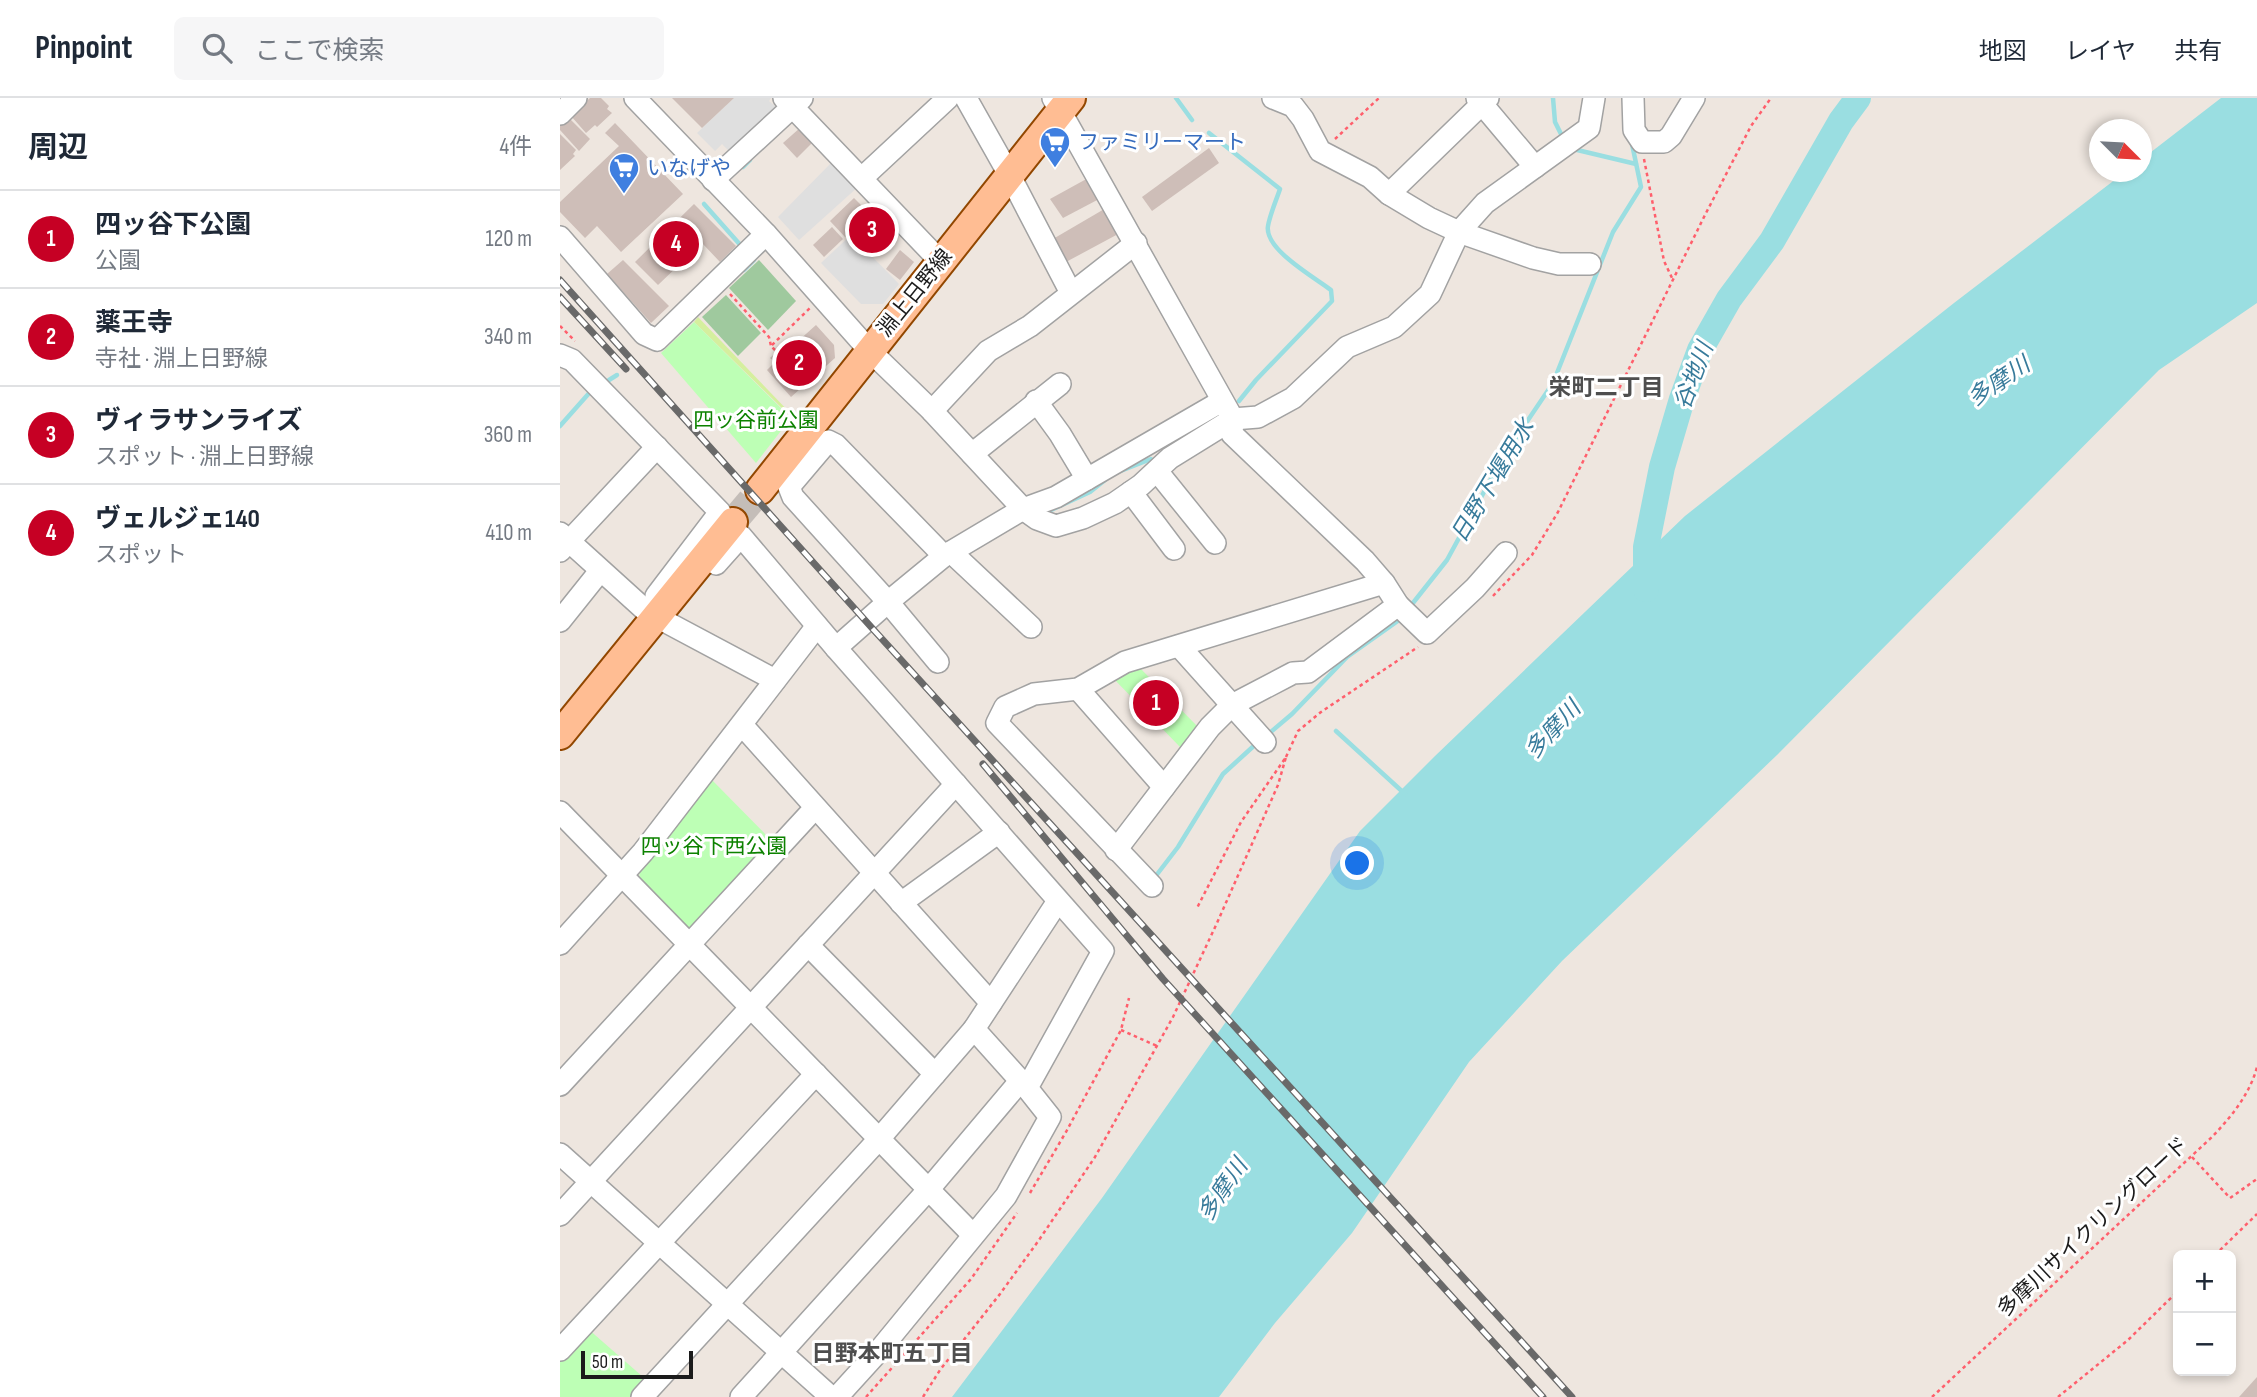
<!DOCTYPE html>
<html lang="ja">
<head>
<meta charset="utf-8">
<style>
	:root { --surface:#fff; --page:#f6f6f7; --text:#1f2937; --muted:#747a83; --line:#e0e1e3; --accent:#c60024 }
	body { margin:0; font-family:"Sofia Sans Condensed","Noto Sans JP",sans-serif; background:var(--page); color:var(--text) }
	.controls { position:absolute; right:21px; bottom:21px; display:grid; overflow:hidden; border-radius:10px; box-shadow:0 4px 10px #0003 }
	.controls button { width:63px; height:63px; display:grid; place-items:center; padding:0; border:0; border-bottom:2px solid var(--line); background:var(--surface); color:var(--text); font:35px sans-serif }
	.compass { position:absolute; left:1529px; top:21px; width:63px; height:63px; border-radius:50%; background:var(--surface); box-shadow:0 4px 10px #0003; rotate:114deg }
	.scale { position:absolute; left:21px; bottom:18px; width:112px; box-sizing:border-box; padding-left:7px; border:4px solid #1b1b1b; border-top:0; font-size:19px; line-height:24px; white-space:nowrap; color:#1b1b1b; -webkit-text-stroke:5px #fff; paint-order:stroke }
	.you { position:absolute; left:798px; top:766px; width:24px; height:24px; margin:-18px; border:5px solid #fff; border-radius:50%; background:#1a73e8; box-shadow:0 0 0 10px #1a73e833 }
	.badge { display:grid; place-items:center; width:46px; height:46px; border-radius:50%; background:var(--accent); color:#fff; font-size:23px; font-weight:700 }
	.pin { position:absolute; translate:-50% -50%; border:4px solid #fff; box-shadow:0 2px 7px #0006 }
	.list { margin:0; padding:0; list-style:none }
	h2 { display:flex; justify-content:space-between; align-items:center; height:91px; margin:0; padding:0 28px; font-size:30px }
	h2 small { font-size:23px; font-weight:400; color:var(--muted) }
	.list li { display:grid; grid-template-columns:46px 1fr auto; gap:21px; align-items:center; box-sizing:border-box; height:98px; padding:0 28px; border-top:2px solid var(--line) }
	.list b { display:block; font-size:26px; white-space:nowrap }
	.list p { margin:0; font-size:23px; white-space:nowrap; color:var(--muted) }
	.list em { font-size:23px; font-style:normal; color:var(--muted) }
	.icon { flex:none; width:38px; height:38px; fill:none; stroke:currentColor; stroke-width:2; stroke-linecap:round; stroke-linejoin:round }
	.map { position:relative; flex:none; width:1697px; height:1299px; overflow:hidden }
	header { display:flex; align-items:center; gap:42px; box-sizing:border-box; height:98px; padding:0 35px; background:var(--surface); border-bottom:2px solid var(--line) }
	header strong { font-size:33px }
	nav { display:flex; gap:38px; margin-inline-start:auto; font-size:24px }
	.search { width:490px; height:63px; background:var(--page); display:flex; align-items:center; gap:18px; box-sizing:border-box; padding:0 24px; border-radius:10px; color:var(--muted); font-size:26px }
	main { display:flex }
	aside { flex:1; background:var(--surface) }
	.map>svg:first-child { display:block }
	.grass { fill:#d5ef9e }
	.cemetery { fill:#9fc99e }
	.park { fill:#bdffb5 }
	.parking { fill:#dfdfdf }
	.water { fill:#9adee1 }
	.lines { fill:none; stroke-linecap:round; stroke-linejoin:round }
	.stream { stroke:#9adee1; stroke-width:4.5 }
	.river { stroke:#9adee1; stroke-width:26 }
	.building { fill:#cebeb8 }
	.major-tunnel { stroke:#c4bdb8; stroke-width:28; stroke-dasharray:28 14; stroke-linecap:butt }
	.minor-casing { stroke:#a2a2a2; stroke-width:24 }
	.major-casing { stroke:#924700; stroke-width:32 }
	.path { stroke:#ff5f6c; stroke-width:2.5; stroke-dasharray:3.5 3.5; stroke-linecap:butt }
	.minor { stroke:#fff; stroke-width:21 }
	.major { stroke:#ffbd93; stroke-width:28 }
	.rail-casing { stroke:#696969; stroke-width:7 }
	.rail { stroke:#fff; stroke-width:4.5; stroke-dasharray:13; stroke-linecap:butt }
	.labels { text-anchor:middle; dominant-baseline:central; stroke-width:6; stroke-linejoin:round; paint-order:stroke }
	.shop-label { font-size:21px; fill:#366cbe; stroke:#fff; text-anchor:start }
	.street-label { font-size:21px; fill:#1b1b1b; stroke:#fff }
	.park-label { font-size:21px; fill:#0d8200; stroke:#fff }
	.water-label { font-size:23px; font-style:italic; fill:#387b9b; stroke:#fff }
	.neighbourhood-label { font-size:23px; font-weight:bold; fill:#4e4e4e; stroke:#fff }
</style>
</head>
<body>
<header>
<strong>Pinpoint</strong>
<div class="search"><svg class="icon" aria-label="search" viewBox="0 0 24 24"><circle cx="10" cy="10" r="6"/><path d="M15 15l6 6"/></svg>ここで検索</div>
<nav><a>地図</a><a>レイヤ</a><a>共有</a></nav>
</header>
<main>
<aside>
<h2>周辺<small>4件</small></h2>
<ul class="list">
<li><span class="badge">1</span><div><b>四ッ谷下公園</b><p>公園</p></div><em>120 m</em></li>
<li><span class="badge">2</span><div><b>薬王寺</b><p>寺社 · 淵上日野線</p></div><em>340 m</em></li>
<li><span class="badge">3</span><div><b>ヴィラサンライズ</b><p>スポット · 淵上日野線</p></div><em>360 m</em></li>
<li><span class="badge">4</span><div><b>ヴェルジェ140</b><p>スポット</p></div><em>410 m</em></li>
</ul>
</aside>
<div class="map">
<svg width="1697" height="1299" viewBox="0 0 1697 1299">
	<rect width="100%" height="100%" fill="#eee6df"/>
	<path class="grass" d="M138 219 233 318 232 320 134 224Z"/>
	<g class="cemetery">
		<path d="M199 162 236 203 208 232 169 190Z"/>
		<path d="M166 197 201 235 178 258 142 219Z"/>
	</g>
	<g class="park">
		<path d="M134 224 231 320 196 365 101 255Z"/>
		<path d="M577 567 640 631 621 650 552 579Z"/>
		<path d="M150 680 216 747 138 833 128 832 79 783 80 770Z"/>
		<path d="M27 1230 91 1286 79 1299H0V1261Z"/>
	</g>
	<g class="parking">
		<path d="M174 0H211L209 3 218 11 171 55 162 46 155 53 137 35Z"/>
		<path d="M274 62 299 88 239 142 218 119Z"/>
		<path d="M291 137 339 186 323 206H301L261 165Z"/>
	</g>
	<path class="water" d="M1661 0H1697V205L1599 272 1217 657 1002 863 909 964 792 1135 715 1225 659 1299H392L542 1100 800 733 875 658 1125 418 1394 205 1565 74H1582V61Z"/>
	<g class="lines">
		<g class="stream">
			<path d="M616 0 632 22"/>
			<path d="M993 0 995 24 1004 42"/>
			<path d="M649 35 720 91C716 103 710 116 708 128 704 151 754 179 771 192L772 203 696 282 679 303"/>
			<path d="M1013 51 1076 66"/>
			<path d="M183 69 190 62"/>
			<path d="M144 106 183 150"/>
			<path d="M184 172 194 162 191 159"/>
			<path d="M49 282 57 277"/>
			<path d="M0 328 31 293"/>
			<path d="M558 374 591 361"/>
			<path d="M491 412 530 394 545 382"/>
			<path d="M849 510 887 462 943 359 993 285 1053 134 1081 89 1072 46"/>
			<path d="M776 633 845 696"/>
			<path d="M706 638 732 616 787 559 842 520"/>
			<path d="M595 779 618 749 663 676 697 645"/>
		</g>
		<path class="river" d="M1086 491V449L1102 369 1122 301 1140 252 1169 201 1212 143 1281 23 1298 0"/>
	</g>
	<g class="building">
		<path d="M30 0H41L49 8 47 11 52 15 37 29 35 27 26 35 11 18Z"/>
		<path d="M112 0H174L142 30Z"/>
		<path d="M9 20 30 41 19 53 0 32V28Z"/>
		<path d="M55 25 123 96 61 154 37 128 25 140 0 114V104L59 48 45 35Z"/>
		<path d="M241 29 254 43 237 60 223 45Z"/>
		<path d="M0 36 16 52 13 56 15 58 0 72Z"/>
		<path d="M649 50 659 65 592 113 582 99Z"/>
		<path d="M530 79 541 100 503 120 490 101Z"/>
		<path d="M294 100 309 115 285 139 270 123Z"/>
		<path d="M134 106 176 148 160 164 142 145 98 187 75 164Z"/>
		<path d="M546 110 560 135 506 164 493 141Z"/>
		<path d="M320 116 328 124 303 148 292 137 300 130 303 133Z"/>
		<path d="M272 129 283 141 264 159 253 147Z"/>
		<path d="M340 152 354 164 340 182 326 171Z"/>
		<path d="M63 162 109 208 91 225 47 176Z"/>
		<path d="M256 227 274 247 275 260 231 299 207 272 215 264 210 260 222 249 227 253Z"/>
		<path d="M1697 1279V1299H1679Z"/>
	</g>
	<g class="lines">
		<path class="major-tunnel" d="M173 424 200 392"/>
		<g class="minor-casing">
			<g id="minor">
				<path d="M75 0 206 136 309 252 372 313 463 411 477 421 496 428 523 420 555 405 581 387 610 360 673 321"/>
				<path d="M224 0 381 164"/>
				<path d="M406 0 450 78 511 195"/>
				<path d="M493 0 673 321 698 319 733 300 787 249 834 229 870 196 899 134 925 105 1029 30 1034 0"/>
				<path d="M713 0 733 8 743 21 760 53 810 79 829 96 869 120 899 134 973 160 999 166H1030"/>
				<path d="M917 0 975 69"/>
				<path d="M1073 0 1074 32 1082 44H1104L1111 38 1134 0"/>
				<path d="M0 16 16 0"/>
				<path d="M302 80 388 0"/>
				<path d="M153 82 242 0"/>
				<path d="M829 96 928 0"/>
				<path d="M0 139 84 236 97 242 206 136"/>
				<path d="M0 257 12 262 160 414 96 498 98 500"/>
				<path d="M476 303 500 336 527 381"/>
				<path d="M372 313 428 253 470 228 576 145"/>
				<path d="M673 321 672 336 805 463 824 485 838 507 867 535 915 490 946 455"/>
				<path d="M412 356 500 286"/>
				<path d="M597 373 655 445"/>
				<path d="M571 394 614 451"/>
				<path d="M0 435 95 521"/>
				<path d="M0 453 97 349"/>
				<path d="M391 454 471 529"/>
				<path d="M156 466 181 438 276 550 543 853 467 990 490 1019 446 1098 318 1254 277 1299"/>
				<path d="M0 523 40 473"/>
				<path d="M108 525 215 582"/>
				<path d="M619 548 705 644"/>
				<path d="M276 550 328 504 384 458 463 411 496 399 662 303"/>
				<path d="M378 564 328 504 233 399 229 389 268 343 276 347 384 458"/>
				<path d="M518 591 604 689"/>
				<path d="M182 627 431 905"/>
				<path d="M0 714 413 1137"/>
				<path d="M556 752 650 629 672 607 733 575 748 574 838 507"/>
				<path d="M592 788 437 625 445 609 474 596 518 591 565 564 824 485"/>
				<path d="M341 805 439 734"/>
				<path d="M0 846 83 754 257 528"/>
				<path d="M248 847 375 976"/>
				<path d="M414 931 467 990"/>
				<path d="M0 987 255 710"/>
				<path d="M0 1056 271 1299"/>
				<path d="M0 1117 396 686"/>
				<path d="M0 1252 256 976"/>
				<path d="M82 1299 319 1041 414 931 498 803"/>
				<path d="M181 1299 369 1091 461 982"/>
			</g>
		</g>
		<g class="major-casing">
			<g id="major">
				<path d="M200 392 511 0"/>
				<path d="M0 637 173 424"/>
			</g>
		</g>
		<g class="path">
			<path d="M775 41 819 0"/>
			<path d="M1084 61 1104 163 1112 180"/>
			<path d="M170 196 209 239 211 248"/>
			<path d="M0 228 15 243"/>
			<path d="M215 252 211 248 250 210"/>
			<path d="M933 498 972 457 998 414 1145 117 1191 28 1211 0"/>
			<path d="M726 659 738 633 761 614 858 549"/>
			<path d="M561 932 597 948"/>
			<path d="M1632 1059 1670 1100 1697 1081"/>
			<path d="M470 1095 506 1034 561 932 569 900"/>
			<path d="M1655 1157 1697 1116"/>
			<path d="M306 1299 411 1181 457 1115"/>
			<path d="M363 1299 380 1272 440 1196 479 1142 535 1059 613 919 657 825 718 687 726 659 681 724 637 810"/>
			<path d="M1372 1299 1652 1039C1671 1019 1690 996 1697 969"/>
			<path d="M1498 1299 1568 1242 1618 1193"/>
		</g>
		<use href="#minor" class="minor"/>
		<use href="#major" class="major"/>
		<g class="rail-casing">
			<g id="rail">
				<path d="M0 182 312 530 1012 1299"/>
				<path d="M0 199 66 271"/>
				<path d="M423 666 603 881 983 1299"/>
			</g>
		</g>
		<use href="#rail" class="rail"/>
	</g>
	<defs>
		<g id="supermarket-pin" transform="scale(1.575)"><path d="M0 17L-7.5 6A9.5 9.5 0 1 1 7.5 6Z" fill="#3f7fe0" stroke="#fff"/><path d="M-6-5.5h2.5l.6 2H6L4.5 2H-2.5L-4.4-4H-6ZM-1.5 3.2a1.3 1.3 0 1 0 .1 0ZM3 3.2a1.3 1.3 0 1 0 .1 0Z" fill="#fff"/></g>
	</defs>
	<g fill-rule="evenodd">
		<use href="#supermarket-pin" x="495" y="44"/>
		<use href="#supermarket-pin" x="64" y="70"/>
	</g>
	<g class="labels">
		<g class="shop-label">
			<text x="518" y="44">ファミリーマート</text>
			<text x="87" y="70">いなげや</text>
		</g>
		<g class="street-label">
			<text transform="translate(355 195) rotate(-51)">淵上日野線</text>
			<text transform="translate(1533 1129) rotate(-43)">多摩川サイクリングロード</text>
		</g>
		<g class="park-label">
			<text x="196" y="322">四ッ谷前公園</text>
			<text x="154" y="748">四ッ谷下西公園</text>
		</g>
		<g class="water-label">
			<text transform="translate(1134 278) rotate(-69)">谷地川</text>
			<text transform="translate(1439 284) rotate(-34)">多摩川</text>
			<text transform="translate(933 383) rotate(-59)">日野下堰用水</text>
			<text transform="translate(993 632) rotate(-47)">多摩川</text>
			<text transform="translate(663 1092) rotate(-56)">多摩川</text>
		</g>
		<g class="neighbourhood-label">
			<text x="1046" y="290">栄町二丁目</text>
			<text x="332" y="1256">日野本町五丁目</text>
		</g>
	</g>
</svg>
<div class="controls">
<button>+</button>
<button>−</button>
</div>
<svg class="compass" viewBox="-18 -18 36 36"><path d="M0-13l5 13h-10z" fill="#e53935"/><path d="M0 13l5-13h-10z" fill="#747a83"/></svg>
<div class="scale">50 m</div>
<div class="you"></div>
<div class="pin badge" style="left:596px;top:605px">1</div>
<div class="pin badge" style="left:239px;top:265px">2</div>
<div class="pin badge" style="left:312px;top:132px">3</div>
<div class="pin badge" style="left:116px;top:146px">4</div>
</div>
</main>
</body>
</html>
